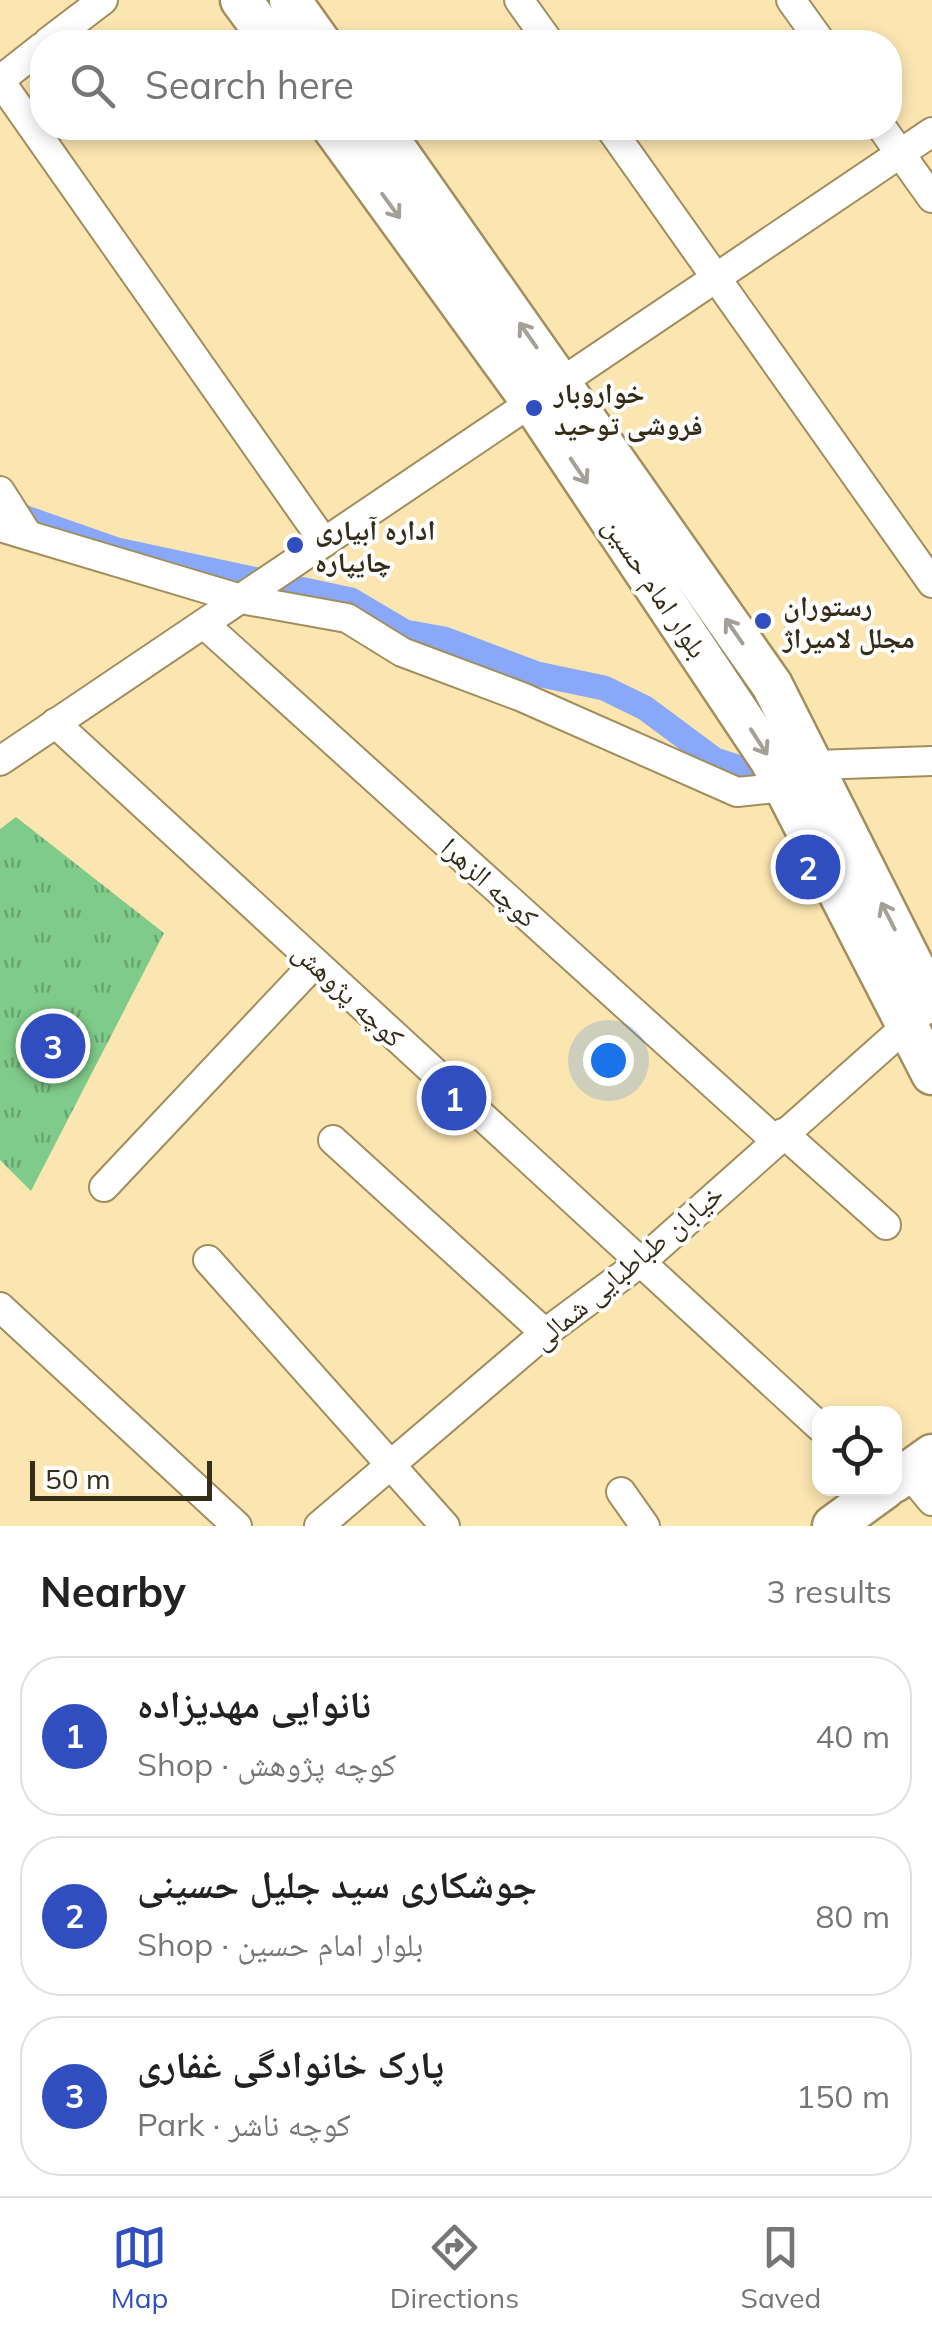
<!DOCTYPE html>
<html lang="en">
<head>
<meta charset="utf-8">
<style>
	:root { --surface:#fff; --page:#f2f2f2; --text:#222; --muted:#767676; --line:#e0e0e0; --accent:#304ebf }
	body { margin:0; font-family:Mulish,"Noto Naskh Arabic",sans-serif; background:var(--page); color:var(--text) }
	.controls { position:absolute; right:30px; bottom:30px; display:grid; overflow:hidden; border-radius:20px; box-shadow:0 5px 15px #0003 }
	.controls button { width:90px; height:90px; display:grid; place-items:center; padding:0; border:0; border-bottom:2px solid var(--line); background:var(--surface); color:var(--text); font:50px sans-serif }
	.scale { position:absolute; left:30px; bottom:25px; width:182px; box-sizing:border-box; padding-left:10px; border:5px solid #352d18; border-top:0; font-size:28px; line-height:35px; white-space:nowrap; color:#352d18; -webkit-text-stroke:8px #fff; paint-order:stroke }
	.you { position:absolute; left:608px; top:1060px; width:35px; height:35px; margin:-25px; border:8px solid #fff; border-radius:50%; background:#1a73e8; box-shadow:0 0 0 15px #1a73e833 }
	.badge { display:grid; place-items:center; width:65px; height:65px; border-radius:50%; background:var(--accent); color:#fff; font-size:32px; font-weight:700 }
	.pin { position:absolute; translate:-50% -50%; border:5px solid #fff; box-shadow:0 2px 10px #0006 }
	.list { margin:0; padding:0; list-style:none }
	h2 { display:flex; justify-content:space-between; align-items:center; height:130px; margin:0; padding:0 40px; font-size:42px }
	h2 small { font-size:32px; font-weight:400; color:var(--muted) }
	.list li { display:grid; grid-template-columns:65px 1fr auto; gap:30px; align-items:center; box-sizing:border-box; height:160px; margin:0 20px 20px; padding:0 20px; border:2px solid var(--line); border-radius:40px }
	.list b { display:block; font-size:38px; white-space:nowrap }
	.list p { margin:0; font-size:32px; white-space:nowrap; color:var(--muted) }
	.list em { font-size:32px; font-style:normal; color:var(--muted) }
	.icon { flex:none; width:55px; height:55px; fill:none; stroke:currentColor; stroke-width:2; stroke-linecap:round; stroke-linejoin:round }
	.map { position:relative; flex:none; width:932px; height:1526px; overflow:hidden }
	.search { position:absolute; background:var(--surface); box-shadow:0 5px 15px #0003; left:30px; right:30px; top:30px; height:110px; display:flex; align-items:center; gap:25px; box-sizing:border-box; padding:0 35px; border-radius:40px; color:var(--muted); font-size:38px }
	.sheet { height:670px; background:var(--surface) }
	nav { display:flex; justify-content:space-around; align-items:center; box-sizing:border-box; height:140px; border-top:2px solid var(--line); background:var(--surface); font-size:28px; color:var(--muted) }
	nav a { display:grid; justify-items:center; gap:5px }
	nav .on { color:var(--accent) }
	.map>svg:first-child { display:block }
	.grass { fill:url(#grass-tufts) }
	.lines { fill:none; stroke-linecap:round; stroke-linejoin:round }
	.canal { stroke:#89a8fa; stroke-width:25 }
	.street-casing { stroke:#a28e5d; stroke-width:32 }
	.secondary-casing { stroke:#a28e5d; stroke-width:45 }
	.street { stroke:#fff; stroke-width:28 }
	.secondary { stroke:#fff; stroke-width:40 }
	.oneway { stroke:#a4a097 }
	.poi-dot { fill:#304ebf; stroke:#fff; stroke-width:4 }
	.labels { text-anchor:middle; dominant-baseline:central; stroke-width:8; stroke-linejoin:round; paint-order:stroke }
	.poi-label { font-size:28px; font-weight:bold; fill:#352d18; stroke:#fff; text-anchor:start }
	.street-label { font-size:28px; fill:#352d18; stroke:#fff }
</style>
</head>
<body>
<div class="map">
<svg width="932" height="1526" viewBox="0 0 932 1526">
	<defs>
		<pattern id="grass-tufts" width="24" height="20" patternUnits="userSpaceOnUse" patternTransform="scale(2.5)"><rect width="24" height="20" fill="#7fcb89"/><path d="M3 7l-1-3M5 7V3M7 7l1-3M15 17l-1-3M17 17v-4M19 17l1-3" fill="none" stroke="#69a56f"/></pattern>
	</defs>
	<rect width="100%" height="100%" fill="#fbe5b1"/>
	<path class="grass" d="M16 817 164 933 31 1191 0 1160V829Z"/>
	<g class="lines">
		<path class="canal" d="M20 516 117 550 351 600 405 632 444 639 537 674 604 688 645 708 715 760 758 774"/>
		<g class="street-casing">
			<g id="street">
				<path d="M519 0 549 42"/>
				<path d="M791 0 821 42"/>
				<path d="M48 42 103 0"/>
				<path d="M0 80 42 47"/>
				<path d="M0 81 324 542"/>
				<path d="M610 128 932 583"/>
				<path d="M882 128 932 198"/>
				<path d="M0 491 28 535"/>
				<path d="M0 527 241 599 347 618 402 652 522 697 737 792 786 787"/>
				<path d="M204 624 775 1140"/>
				<path d="M55 723 820 1427"/>
				<path d="M0 761 932 132"/>
				<path d="M815 765 932 761"/>
				<path d="M783 1133 886 1225"/>
				<path d="M333 1140 545 1333"/>
				<path d="M104 1187 315 963"/>
				<path d="M208 1260 445 1526"/>
				<path d="M0 1307 237 1526"/>
				<path d="M908 1472 932 1501"/>
				<path d="M621 1492 645 1526"/>
				<path d="M319 1526 545 1333 641 1262 920 1014"/>
			</g>
		</g>
		<g class="secondary-casing">
			<g id="secondary">
				<path d="M241 0 272 42"/>
				<path d="M290 0 320 42"/>
				<path d="M333 128 531 401 771 761 932 1074"/>
				<path d="M381 128 772 685 932 1003"/>
				<path d="M894 1482 932 1455"/>
				<path d="M833 1526 885 1488"/>
			</g>
		</g>
		<use href="#street" class="street"/>
		<use href="#secondary" class="secondary"/>
	</g>
	<defs><path id="oneway-shaft" d="M-6 0H5M1.5-3L5.5 0L1.5 3" fill="none" stroke-width="1.6" stroke-linecap="round" stroke-linejoin="round" transform="scale(2.5)"/></defs>
	<g class="oneway">
		<use href="#oneway-shaft" transform="translate(391 206) rotate(54)"/>
		<use href="#oneway-shaft" transform="translate(528 335) rotate(-125)"/>
		<use href="#oneway-shaft" transform="translate(579 471) rotate(56)"/>
		<use href="#oneway-shaft" transform="translate(734 631) rotate(-125)"/>
		<use href="#oneway-shaft" transform="translate(759 742) rotate(57)"/>
		<use href="#oneway-shaft" transform="translate(888 916) rotate(-117)"/>
	</g>
	<g class="poi-dot">
		<circle cx="534" cy="408" r="10"/>
		<circle cx="295" cy="545" r="10"/>
		<circle cx="763" cy="621" r="10"/>
	</g>
	<g class="labels">
		<g class="poi-label">
			<text x="554" y="392">خواروبار<tspan x="554" dy="32">فروشی توحید</tspan></text>
			<text x="315" y="529">اداره آبیاری<tspan x="315" dy="32">چایپاره</tspan></text>
			<text x="783" y="605">رستوران<tspan x="783" dy="32">مجلل لامیراژ</tspan></text>
		</g>
		<g class="street-label">
			<text transform="translate(656 587) rotate(56)">بلوار امام حسین</text>
			<text transform="translate(490 882) rotate(42)">کوچه الزهرا</text>
			<text transform="translate(349 994) rotate(43)">کوچه پژوهش</text>
			<text transform="translate(627 1266) rotate(-40)">خیابان طباطبایی شمالی</text>
		</g>
	</g>
</svg>
<div class="controls">
<button><svg class="icon" aria-label="locate" viewBox="0 0 24 24"><circle cx="12" cy="12" r="6"/><path d="M12 2v4M12 18v4M2 12h4M18 12h4"/></svg></button>
</div>
<div class="scale">50 m</div>
<div class="you"></div>
<div class="pin badge" style="left:454px;top:1098px">1</div>
<div class="pin badge" style="left:808px;top:867px">2</div>
<div class="pin badge" style="left:53px;top:1046px">3</div>
<div class="search"><svg class="icon" aria-label="search" viewBox="0 0 24 24"><circle cx="10" cy="10" r="6"/><path d="M15 15l6 6"/></svg>Search here</div>
</div>
<section class="sheet">
<h2>Nearby<small>3 results</small></h2>
<ul class="list">
<li><span class="badge">1</span><div><b>نانوایی مهدیزاده</b><p>Shop · کوچه پژوهش</p></div><em>40 m</em></li>
<li><span class="badge">2</span><div><b>جوشکاری سید جلیل حسینی</b><p>Shop · بلوار امام حسین</p></div><em>80 m</em></li>
<li><span class="badge">3</span><div><b>پارک خانوادگی غفاری</b><p>Park · کوچه ناشر</p></div><em>150 m</em></li>
</ul>
</section>
<nav>
<a class="on"><svg class="icon" aria-label="map" viewBox="0 0 24 24"><path d="M3 6l6-2 6 2 6-2v14l-6 2-6-2-6 2zM9 4v14M15 6v14"/></svg>Map</a>
<a><svg class="icon" aria-label="directions" viewBox="0 0 24 24"><path d="M12 3l9 9-9 9-9-9zM9 14v-3h6M13 9l2 2-2 2"/></svg>Directions</a>
<a><svg class="icon" aria-label="saved" viewBox="0 0 24 24"><path d="M7 4h10v16l-5-4-5 4z"/></svg>Saved</a>
</nav>
</body>
</html>
